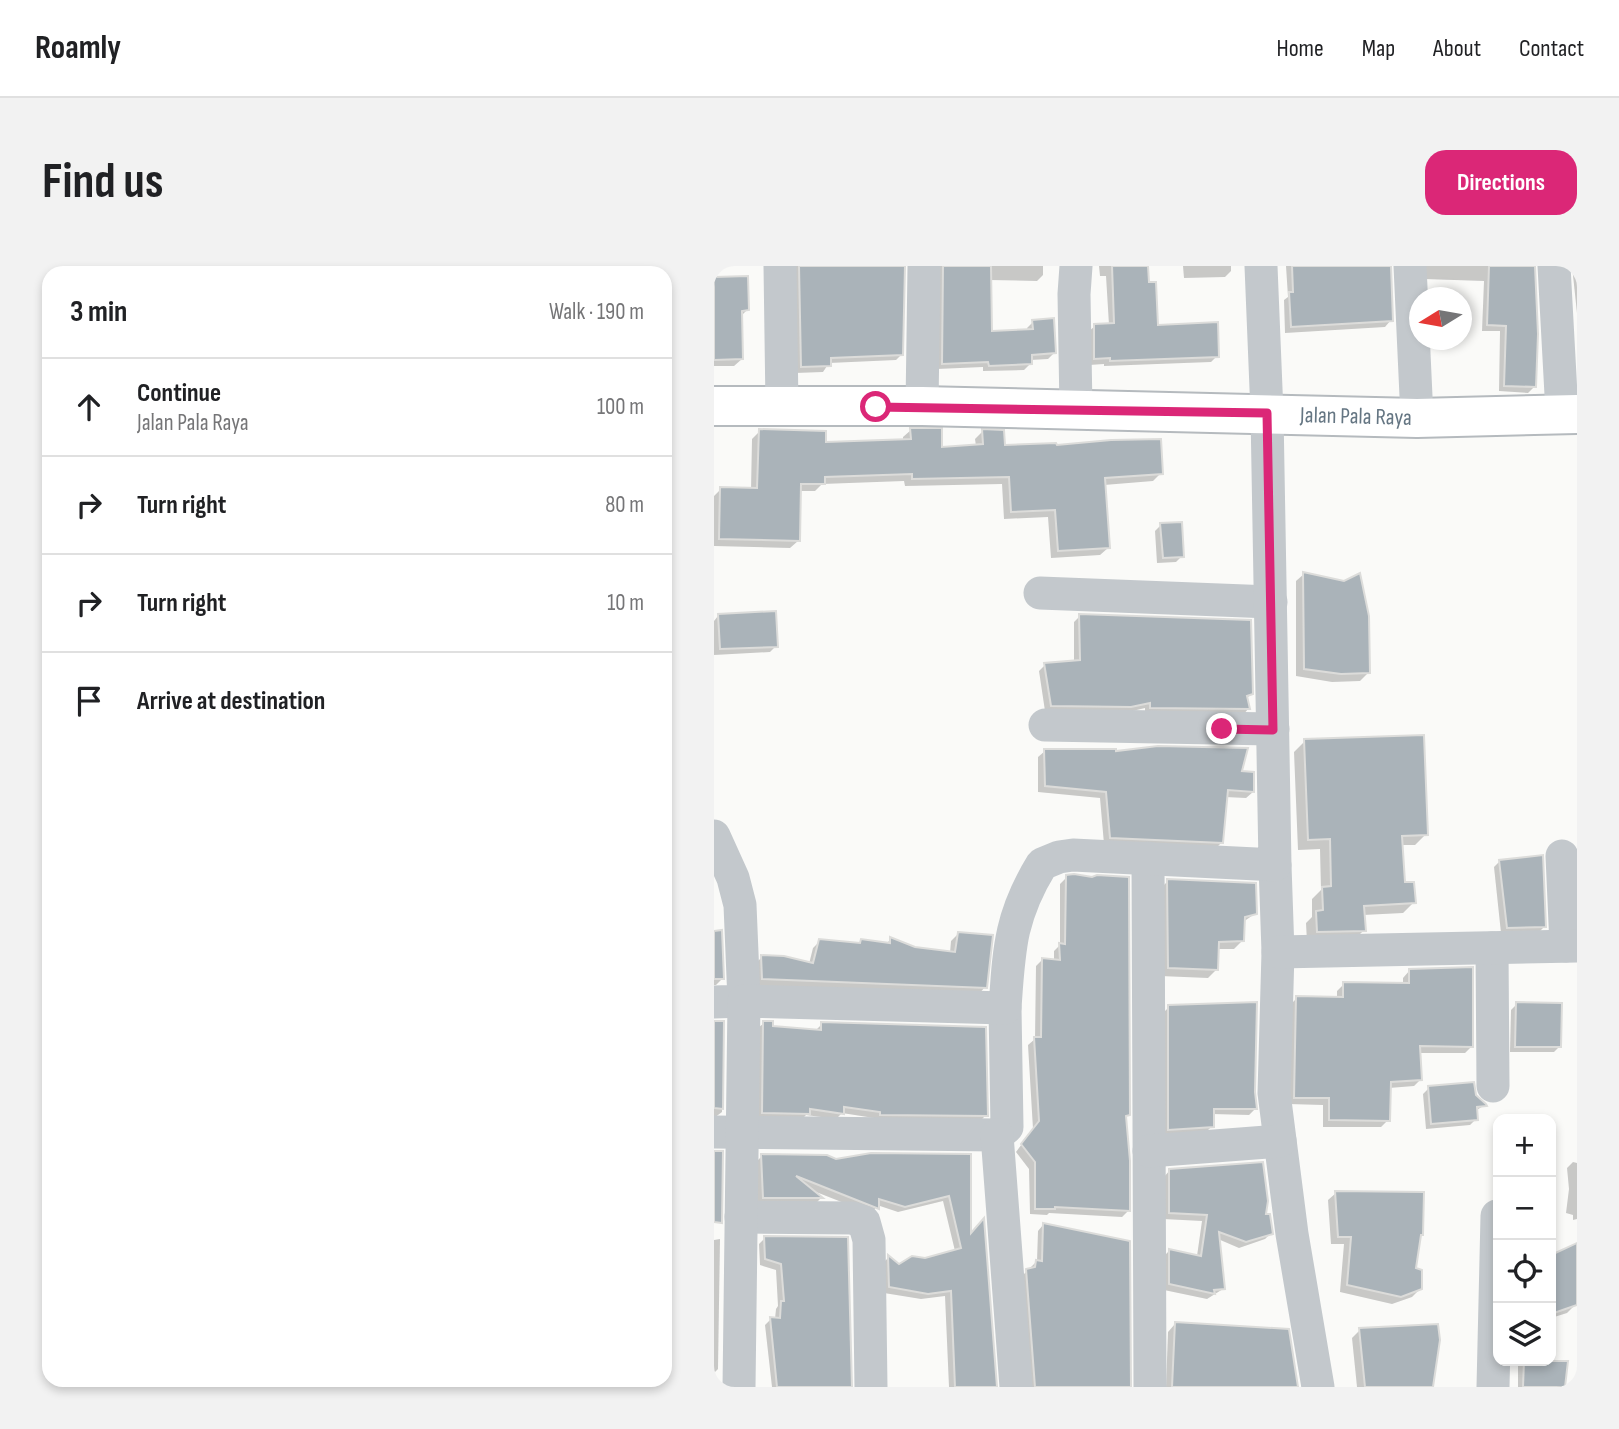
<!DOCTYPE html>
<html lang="en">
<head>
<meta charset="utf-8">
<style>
	:root { --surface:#fff; --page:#f2f2f2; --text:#202124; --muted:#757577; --line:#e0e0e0; --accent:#db2777 }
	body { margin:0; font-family:"Sofia Sans Condensed",sans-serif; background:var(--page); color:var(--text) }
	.controls { position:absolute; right:21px; bottom:21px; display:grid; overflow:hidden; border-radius:14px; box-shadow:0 4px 10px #0003 }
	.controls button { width:63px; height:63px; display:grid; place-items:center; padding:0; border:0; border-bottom:2px solid var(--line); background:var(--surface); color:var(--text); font:35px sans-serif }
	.compass { position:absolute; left:695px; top:21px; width:63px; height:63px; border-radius:50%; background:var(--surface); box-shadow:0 4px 10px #0003; rotate:259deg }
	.stop { position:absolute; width:21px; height:21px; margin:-16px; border:5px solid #db2777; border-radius:50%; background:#fff }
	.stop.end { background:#db2777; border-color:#fff; box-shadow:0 2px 7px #0008 }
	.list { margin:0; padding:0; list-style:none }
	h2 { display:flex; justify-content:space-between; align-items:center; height:91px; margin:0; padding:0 28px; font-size:30px }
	h2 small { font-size:23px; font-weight:400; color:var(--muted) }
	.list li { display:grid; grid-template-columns:46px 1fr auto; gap:21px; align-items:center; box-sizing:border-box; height:98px; padding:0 28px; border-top:2px solid var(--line) }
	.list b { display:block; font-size:26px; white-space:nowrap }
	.list p { margin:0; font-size:23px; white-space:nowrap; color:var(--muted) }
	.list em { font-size:23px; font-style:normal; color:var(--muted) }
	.icon { flex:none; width:38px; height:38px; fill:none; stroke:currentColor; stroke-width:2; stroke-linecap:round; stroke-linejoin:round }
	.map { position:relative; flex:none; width:863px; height:1121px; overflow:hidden; border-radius:21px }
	header { display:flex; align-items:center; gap:42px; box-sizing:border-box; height:98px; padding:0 35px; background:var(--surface); border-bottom:2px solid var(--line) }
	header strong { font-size:33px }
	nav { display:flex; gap:38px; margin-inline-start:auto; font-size:24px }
	.intro { display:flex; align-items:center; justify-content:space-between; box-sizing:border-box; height:168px; padding:0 42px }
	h1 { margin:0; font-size:49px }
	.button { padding:18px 32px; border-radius:21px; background:var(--accent); color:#fff; font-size:24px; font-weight:700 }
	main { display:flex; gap:42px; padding:0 42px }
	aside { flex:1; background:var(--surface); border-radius:21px; box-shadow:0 4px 10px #0003 }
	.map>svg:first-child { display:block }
	.shadow { fill:#0003 }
	.building { fill:#aab3b9; stroke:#dcdcda; stroke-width:2 }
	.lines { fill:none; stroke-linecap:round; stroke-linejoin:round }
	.major-casing { stroke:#b5babe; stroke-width:42 }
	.minor { stroke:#c3c8cc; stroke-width:33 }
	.major { stroke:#fff; stroke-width:38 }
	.route { stroke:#db2777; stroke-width:9 }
	.labels { text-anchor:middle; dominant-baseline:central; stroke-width:7; stroke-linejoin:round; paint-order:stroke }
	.street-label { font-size:23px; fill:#657683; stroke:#fff }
</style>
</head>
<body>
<header>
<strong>Roamly</strong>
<nav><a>Home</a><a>Map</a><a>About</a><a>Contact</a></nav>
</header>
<div class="intro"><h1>Find us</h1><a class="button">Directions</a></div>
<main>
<aside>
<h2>3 min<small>Walk · 190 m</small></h2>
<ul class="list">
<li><svg class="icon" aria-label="ahead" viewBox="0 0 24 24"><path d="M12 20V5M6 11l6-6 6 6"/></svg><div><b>Continue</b><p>Jalan Pala Raya</p></div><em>100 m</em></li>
<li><svg class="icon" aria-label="right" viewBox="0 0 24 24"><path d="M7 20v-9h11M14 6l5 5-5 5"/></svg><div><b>Turn right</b></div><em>80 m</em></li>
<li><svg class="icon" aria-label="right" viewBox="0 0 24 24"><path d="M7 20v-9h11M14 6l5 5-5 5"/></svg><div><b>Turn right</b></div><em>10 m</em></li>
<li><svg class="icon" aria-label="arrive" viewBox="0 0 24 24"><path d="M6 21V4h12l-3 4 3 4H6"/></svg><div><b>Arrive at destination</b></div></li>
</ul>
</aside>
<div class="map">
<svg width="863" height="1121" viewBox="0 0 863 1121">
	<rect width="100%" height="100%" fill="#fafaf8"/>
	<g class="shadow">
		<path d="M78 0H189L188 88 182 94 115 97 109 106 81 107Z"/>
		<path d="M222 0H329V9L323 15 275 14 276 67 314 65 313 62 319 56 340 87 334 93 316 94V98L310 104 269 105V101L223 103Z"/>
		<path d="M385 0H432L442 61 503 90 497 96 390 100V98L375 99 374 66 381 60 395 59 392 10H386Z"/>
		<path d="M469 0H517V5L511 11 470 12Z"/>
		<path d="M572 0H675L677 54 671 61 571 67 570 34 574 31Z"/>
		<path d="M707 0H819L821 120 814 127 785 125 786 65H768L770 15 710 13Z"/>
		<path d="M858 0H863V47Z"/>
		<path d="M0 13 33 44 26 51 28 93 20 100H0Z"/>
		<path d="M197 164 227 183 262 180 261 173 269 165 289 181 447 207 439 215 390 219 394 282 386 289 337 292 334 251 290 253 288 218 191 220 190 215 108 218 101 225H85L84 275 76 282 0 280V230L7 223 37 224 38 173 46 165 110 178 189 175V171Z"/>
		<path d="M447 259 468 290 462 296 443 297 441 265Z"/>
		<path d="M590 308 654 407 646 415 618 416 582 410V315Z"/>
		<path d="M4 350 62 380 56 386 0 389V355Z"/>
		<path d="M366 350 537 428 532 433 534 443 529 449 431 447V442L410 447 331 445 325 405 331 399 360 396V356Z"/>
		<path d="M591 475 712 568 701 579H687L689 618 700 636 689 647 649 649 650 664 639 675 593 676 592 657 598 651V633L607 624 606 583 584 584 580 486Z"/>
		<path d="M331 485 400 487 526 506 539 526 532 532 511 531 508 576 501 583 390 578 386 532 324 526V491Z"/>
		<path d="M786 595 830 661 824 667H787L780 601Z"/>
		<path d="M353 611 414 848 410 852 414 945 408 951 335 947 333 949 316 948 315 903 302 886 319 863 314 779 321 773 322 700 328 694 340 695V685L346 679V618Z"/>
		<path d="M454 615 542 647 529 656 528 675 520 683H503L502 704 494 712 446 710V623Z"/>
		<path d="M0 667 8 713 2 719H0Z"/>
		<path d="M244 668 271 721 264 729 42 720 41 698 48 691 95 698 99 682 106 675 143 679 147 675 172 678 177 673 200 682 236 687 237 675Z"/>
		<path d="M696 704 758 780 751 787H705L707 813 700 820 675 822 674 854 667 861H609V839L574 838 576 739 583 732H623V725L630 718H689V712Z"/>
		<path d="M803 738 846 780 840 786H796L797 744Z"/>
		<path d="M455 741 541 843 535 849 498 848V860L492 866 449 869V747Z"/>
		<path d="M0 757H9L8 846 0 852Z"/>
		<path d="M50 757 57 762 102 764 108 758 272 849 266 855 160 852 128 847 122 853 92 849 88 853 43 852 44 762Z"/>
		<path d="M715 822 761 830 771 839 761 845 762 853 756 859 712 863 709 828Z"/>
		<path d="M48 890 122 895 255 890V971L281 1121H235L231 1030 207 1033 170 1027 169 997 175 991 185 1000 241 985 229 935 184 946 163 939 158 948 97 924 106 933 101 938 43 937 42 896Z"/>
		<path d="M859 896 863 897V953L859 954V949L852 947 855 923 853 902Z"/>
		<path d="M456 904 557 967 551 973 525 982 504 973 509 1023 493 1033 450 1024 449 991 455 985 483 990 488 955 449 953 450 911Z"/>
		<path d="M622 927 708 968 705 971 700 1003 706 1023 698 1031 678 1038 626 1026 630 978H617L614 934Z"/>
		<path d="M329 959 415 1121H315L307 1011 323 995 324 965Z"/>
		<path d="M51 972 133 973 136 1121H58L51 1059 57 1053H61L62 1043 64 1040 62 1004 46 999 45 978Z"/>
		<path d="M6 973 4 1103 0 1107V974Z"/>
		<path d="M837 987 842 989 861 1039 853 1047 837 1052Z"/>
		<path d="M461 1058 583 1121H452L454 1066Z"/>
		<path d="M646 1064 717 1121H643L638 1072Z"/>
		<path d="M806 1095 852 1098 849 1121H804V1097Z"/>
	</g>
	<g class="building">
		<path d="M85 0H191L189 89 117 92V100L87 101Z"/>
		<path d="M229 0H277L278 65 319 63 318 54 340 52 342 87 318 89V98L275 100 274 96 228 98Z"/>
		<path d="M398 0H434L435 16H442L444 59 504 56 505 91 396 95V92L380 93V58L400 57Z"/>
		<path d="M578 0H677L679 55 577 61 575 26H579Z"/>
		<path d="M775 0H821L824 68 822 121 790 120 792 60 773 59Z"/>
		<path d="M34 10 35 44 28 45 29 93 0 94V11Z"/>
		<path d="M196 162H228V181L269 178 268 163 290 164 291 179 342 177 343 179 397 174 447 173 449 208 391 212 396 282 344 285 341 244 297 246 295 211 198 213V208L111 211V218H87L86 275 5 273 6 221 43 222 45 163 112 165V176L197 173Z"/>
		<path d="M468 256 470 291 449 292 446 257Z"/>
		<path d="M589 306 630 315 646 307 655 350 656 407 627 408 590 403Z"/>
		<path d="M62 345 64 381 6 383 4 348Z"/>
		<path d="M365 348 537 354 539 428 533 430 536 443 436 442V437L417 441 337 440 330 397 366 394Z"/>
		<path d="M710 469 714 569 688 570 691 616H700L702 637 650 640 652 665 603 666 602 645 609 644 608 621 617 620 616 573 594 574 590 473Z"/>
		<path d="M444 480 534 482 528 505 540 506V526L514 524 509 577 396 572 392 526 331 520 330 483H402V485Z"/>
		<path d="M829 589 832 661 793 662 785 594Z"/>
		<path d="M360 608 378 611 383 609 415 611 416 849 412 850 416 895V945L341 941V943H321V896L307 878 325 855 320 771H327L328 692 346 694 345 677 351 678 352 609Z"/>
		<path d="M453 613 542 617 543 648 531 651 530 675 505 676 504 704 454 702Z"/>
		<path d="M8 664 10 713H0V665Z"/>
		<path d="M244 666 279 669 273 722 48 713 47 689 70 690 99 697 105 673 146 677 147 673 176 677V671L201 681 241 686Z"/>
		<path d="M759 701V781L706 780 708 814 677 816 676 855 615 854V832H580L582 730 629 731V716L695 717V703Z"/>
		<path d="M543 736 541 826 543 843H500V861L454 864V739Z"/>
		<path d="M802 736 848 737 847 781H801Z"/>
		<path d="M0 755H10L9 843 0 842Z"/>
		<path d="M49 755H59V760L107 764V756L272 761 274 850 166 849V846L130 841V848L96 843V848L48 847Z"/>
		<path d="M760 816 762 829 772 838 773 840 763 841 764 854 717 858 714 820Z"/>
		<path d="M0 885H9L8 957 0 956Z"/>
		<path d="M157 887 257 888V967L270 952 283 1121H241L237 1025 214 1028 175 1021 174 989 185 998 198 990 211 992 247 982 235 930 191 941 165 933V943L82 910 109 932H49L47 888 113 889 122 893Z"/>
		<path d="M549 896 554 935 552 948H556L559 968 532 976 505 966 511 1023 500 1024 501 1028 455 1018V983L487 990 493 949 455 947V903Z"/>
		<path d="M621 925 710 926 709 969H707L702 1002 708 1004V1023L687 1031 633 1019 637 971H624Z"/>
		<path d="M329 957 416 975 417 1121H321L312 1003 321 1001 322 994 328 995Z"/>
		<path d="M50 970 134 971 138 1121H63L56 1051 66 1052 67 1035H70L67 998 51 993Z"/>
		<path d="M863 977V1039L837 1048V989Z"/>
		<path d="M461 1056 575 1063 584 1121H458Z"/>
		<path d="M724 1058 726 1074 719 1121H651L645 1062Z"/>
		<path d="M810 1095H854L851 1121H809Z"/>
	</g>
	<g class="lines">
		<g class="major-casing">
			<g id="major">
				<path id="s1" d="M0 140H208L703 152 863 148"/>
			</g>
		</g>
		<g class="minor">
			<path d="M66 0 68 141"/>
			<path d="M362 0 360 28 362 143"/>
			<path d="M696 0 703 152"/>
			<path d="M840 0 848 147"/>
			<path d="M208 140 210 0"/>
			<path d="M326 327 557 336"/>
			<path d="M331 459 559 463"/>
			<path d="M0 570 19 612 26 639 30 735 0 736"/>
			<path d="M848 590 852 680"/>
			<path d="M434 592 436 1121"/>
			<path d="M561 599 564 686 560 827 578 968 604 1121"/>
			<path d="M778 682 779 820"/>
			<path d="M564 686 863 680"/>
			<path d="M0 866 283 869 293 861 291 742"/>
			<path d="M283 869 302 1121"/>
			<path d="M435 885 566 875"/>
			<path d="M27 951 138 952 150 956 155 974 157 1121"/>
			<path d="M25 1121 30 735 291 742C295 683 296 650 328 598L345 591 359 589 561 599 553 147 547 0"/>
			<path d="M779 1121 783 950"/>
		</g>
		<use href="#major" class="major"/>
	</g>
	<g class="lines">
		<path class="route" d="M162 141 553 147 559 464 508 463"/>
	</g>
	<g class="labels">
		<g class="street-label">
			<text stroke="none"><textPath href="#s1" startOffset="642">Jalan Pala Raya</textPath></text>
		</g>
	</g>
</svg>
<div class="controls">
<button>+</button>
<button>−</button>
<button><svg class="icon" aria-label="locate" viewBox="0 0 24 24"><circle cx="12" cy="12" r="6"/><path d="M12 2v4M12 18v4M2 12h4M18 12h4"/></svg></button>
<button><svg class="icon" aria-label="layers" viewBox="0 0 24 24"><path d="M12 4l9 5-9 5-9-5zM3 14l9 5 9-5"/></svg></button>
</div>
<svg class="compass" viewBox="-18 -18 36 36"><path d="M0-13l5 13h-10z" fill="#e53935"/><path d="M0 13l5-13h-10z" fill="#757577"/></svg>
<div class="stop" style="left:162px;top:141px"></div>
<div class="stop end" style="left:508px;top:463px"></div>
</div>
</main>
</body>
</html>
